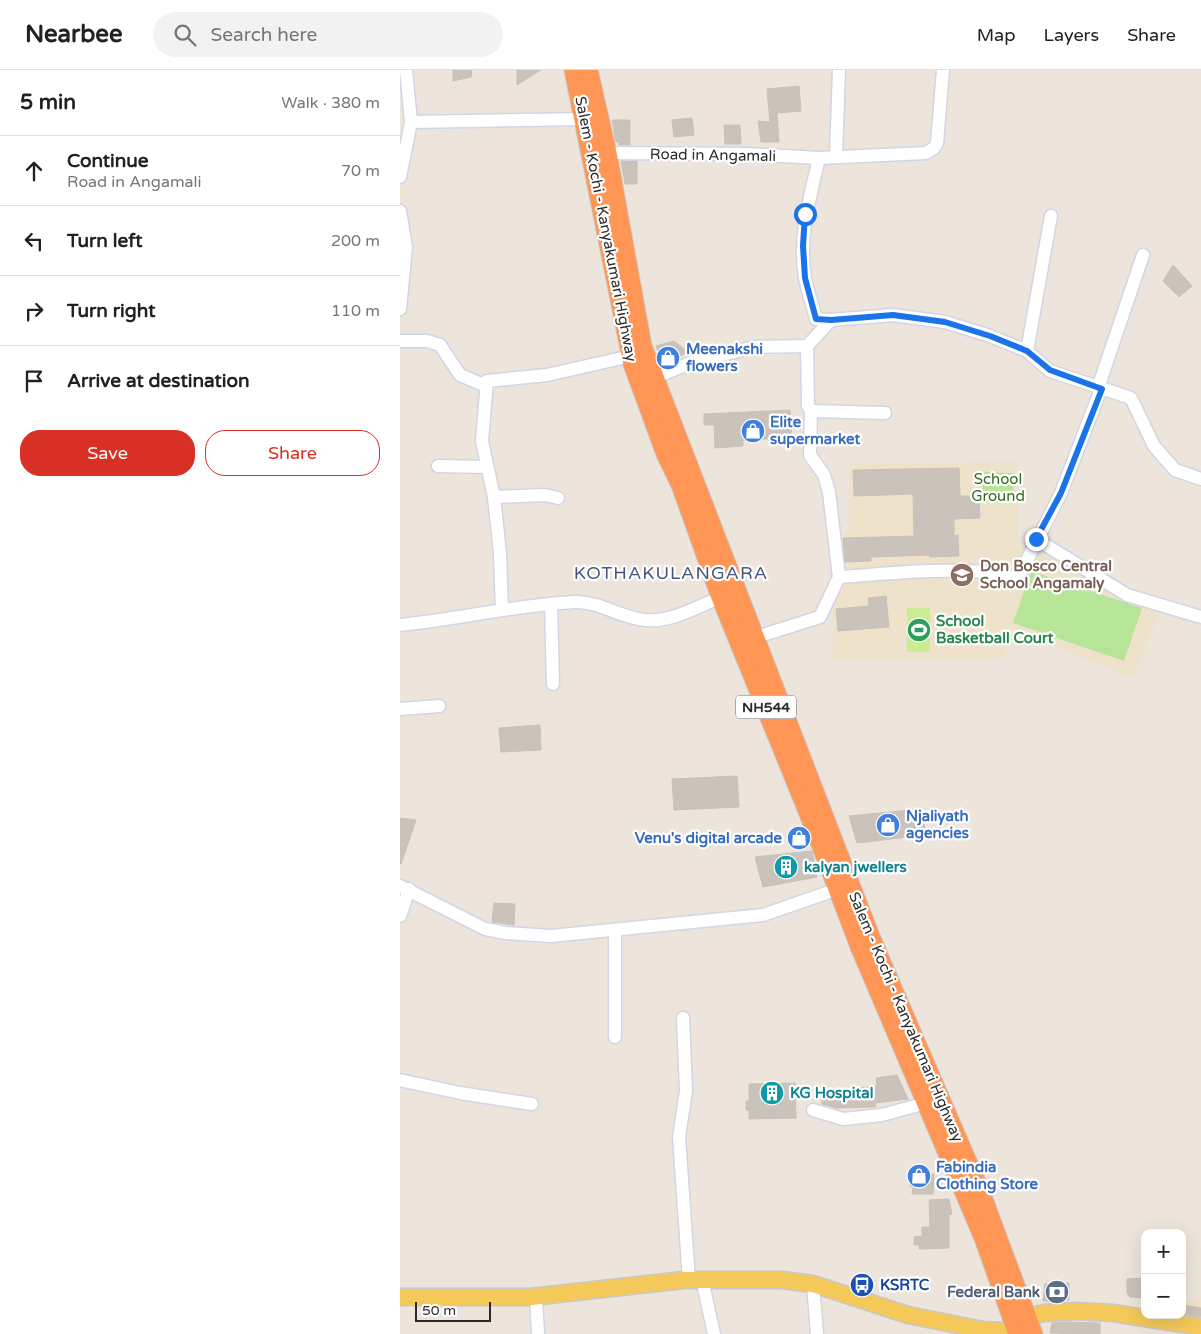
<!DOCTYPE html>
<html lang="en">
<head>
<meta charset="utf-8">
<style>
	:root { --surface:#fff; --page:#f2f2f2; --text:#222; --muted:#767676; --line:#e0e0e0; --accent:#d93025 }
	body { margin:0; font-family:"Varela Round",sans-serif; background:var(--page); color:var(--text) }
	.controls { position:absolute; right:15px; bottom:15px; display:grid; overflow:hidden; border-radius:10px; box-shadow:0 5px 20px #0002 }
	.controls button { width:45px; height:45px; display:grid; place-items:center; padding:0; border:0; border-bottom:1px solid var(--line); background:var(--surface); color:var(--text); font:25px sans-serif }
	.scale { position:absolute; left:15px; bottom:12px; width:76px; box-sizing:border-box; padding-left:5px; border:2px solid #2b2b2b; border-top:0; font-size:14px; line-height:18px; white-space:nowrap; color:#2b2b2b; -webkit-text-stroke:4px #fff; paint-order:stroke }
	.stop { position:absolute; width:15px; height:15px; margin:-11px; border:4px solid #1a73e8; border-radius:50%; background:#fff }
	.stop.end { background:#1a73e8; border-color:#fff; box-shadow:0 1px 5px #0008 }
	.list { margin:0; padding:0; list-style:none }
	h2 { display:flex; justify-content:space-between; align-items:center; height:65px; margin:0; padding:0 20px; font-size:21px }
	h2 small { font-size:16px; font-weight:400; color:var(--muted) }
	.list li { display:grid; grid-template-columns:32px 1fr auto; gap:15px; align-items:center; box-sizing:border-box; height:70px; padding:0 20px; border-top:1px solid var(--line) }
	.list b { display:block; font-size:19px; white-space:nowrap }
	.list p { margin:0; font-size:16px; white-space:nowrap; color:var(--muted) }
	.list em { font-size:16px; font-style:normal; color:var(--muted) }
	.actions { display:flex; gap:10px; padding:15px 20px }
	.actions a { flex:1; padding:11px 0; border:1px solid var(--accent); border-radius:20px; text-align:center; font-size:18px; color:var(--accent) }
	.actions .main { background:var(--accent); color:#fff }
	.icon { flex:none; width:28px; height:28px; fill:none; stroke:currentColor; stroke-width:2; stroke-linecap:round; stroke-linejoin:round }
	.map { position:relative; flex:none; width:801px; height:1264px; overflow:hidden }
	header { display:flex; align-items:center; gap:30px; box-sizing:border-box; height:70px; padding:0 25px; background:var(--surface); border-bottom:1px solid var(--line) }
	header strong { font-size:24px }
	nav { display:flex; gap:28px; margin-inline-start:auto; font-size:18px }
	.search { width:350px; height:45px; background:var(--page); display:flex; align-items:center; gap:12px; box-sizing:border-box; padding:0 18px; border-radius:28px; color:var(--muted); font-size:19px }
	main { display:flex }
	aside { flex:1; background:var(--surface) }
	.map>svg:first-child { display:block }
	.education { fill:#efe2cb }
	.green { fill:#b6e597 }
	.pitch { fill:#cbed92 }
	.building { fill:#c9c3bb; stroke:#c9c1b6 }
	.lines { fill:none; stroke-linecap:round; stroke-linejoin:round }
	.minor-casing { stroke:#d1d6e4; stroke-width:15 }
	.major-casing { stroke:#c8c8c8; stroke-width:19 }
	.highway-casing { stroke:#c8c8c8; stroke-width:21 }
	.minor { stroke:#fff; stroke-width:12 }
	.major { stroke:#f5c959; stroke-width:16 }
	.highway { stroke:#ff9655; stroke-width:19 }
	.route { stroke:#1a73e8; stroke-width:6 }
	.labels { text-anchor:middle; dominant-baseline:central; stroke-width:4.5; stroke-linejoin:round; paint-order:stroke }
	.shield { fill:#fff; stroke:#6b6b6b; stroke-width:1 }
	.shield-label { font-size:14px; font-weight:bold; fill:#2b2b2b }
	.street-label { font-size:15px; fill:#2b2b2b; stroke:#fff }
	.shop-label { font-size:15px; font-weight:bold; fill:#366cbe; stroke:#fff; text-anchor:start }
	.park-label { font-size:15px; fill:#2d6b18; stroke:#fff }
	.education-label { font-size:15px; font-weight:bold; fill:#785e54; stroke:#fff; text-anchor:start }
	.leisure-label { font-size:15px; font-weight:bold; fill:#27864d; stroke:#fff; text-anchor:start }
	.culture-label { font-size:15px; font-weight:bold; fill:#0d838f; stroke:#fff; text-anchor:start }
	.transit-label { font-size:15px; font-weight:bold; fill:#164399; stroke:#fff; text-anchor:start }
	.service-label { font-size:15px; font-weight:bold; fill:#4e5e75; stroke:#fff; text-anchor:end }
	.quarter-label { font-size:18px; letter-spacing:1px; fill:#49557d; stroke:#fff }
</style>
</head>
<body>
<header>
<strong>Nearbee</strong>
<div class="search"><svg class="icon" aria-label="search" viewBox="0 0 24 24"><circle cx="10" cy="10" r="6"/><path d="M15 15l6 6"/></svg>Search here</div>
<nav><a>Map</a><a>Layers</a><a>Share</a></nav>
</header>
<main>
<aside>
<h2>5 min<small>Walk · 380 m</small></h2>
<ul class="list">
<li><svg class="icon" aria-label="ahead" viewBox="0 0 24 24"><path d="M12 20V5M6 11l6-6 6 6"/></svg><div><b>Continue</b><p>Road in Angamali</p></div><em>70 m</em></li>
<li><svg class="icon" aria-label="left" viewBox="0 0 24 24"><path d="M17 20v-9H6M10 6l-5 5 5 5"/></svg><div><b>Turn left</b></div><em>200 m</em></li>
<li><svg class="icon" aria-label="right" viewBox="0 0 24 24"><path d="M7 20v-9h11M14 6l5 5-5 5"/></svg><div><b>Turn right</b></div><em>110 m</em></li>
<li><svg class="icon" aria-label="arrive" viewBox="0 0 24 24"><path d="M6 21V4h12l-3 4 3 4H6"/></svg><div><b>Arrive at destination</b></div></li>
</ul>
<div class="actions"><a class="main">Save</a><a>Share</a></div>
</aside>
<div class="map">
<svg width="801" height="1264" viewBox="0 0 801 1264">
	<rect width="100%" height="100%" fill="#ede5dc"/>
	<g class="education">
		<path d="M617 392 618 475 764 534 733 608 614 561 603 588 433 590 432 463 449 462V394Z"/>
		<path d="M801 1227V1249L777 1245H782V1233Z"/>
	</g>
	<g class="green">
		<path d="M583 402 614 403 613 433 582 432Z"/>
		<path d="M631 501 742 538 724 591 613 553Z"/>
	</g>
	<rect class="pitch" x="507" y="538" width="23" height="44"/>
	<g class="building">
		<path d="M53 0H72L71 7 53 11Z"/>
		<path d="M117 0H141L117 15Z"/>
		<path d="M399 16 401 41 377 43 379 72H361L358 51 370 52 367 19Z"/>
		<path d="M292 48 294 65 274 67 272 50Z"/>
		<path d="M212 50H230V75H219V72H216Z"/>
		<path d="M324 55H340L341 74H325Z"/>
		<path d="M221 91H237V114H225Z"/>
		<path d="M773 195 792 216 779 227 763 211Z"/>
		<path d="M274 271 288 282 263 295 256 276Z"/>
		<path d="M390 340 392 368 343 370V376L315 378 314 355H304V344Z"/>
		<path d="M559 398 560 426H579L580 448 554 449V466L558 465 559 486 530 487 529 485 471 487V491L445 492 443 468 514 466 513 424 454 426 453 400Z"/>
		<path d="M486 526 489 557 438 561 436 539 469 536 468 528Z"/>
		<path d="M140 655 141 680 101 682 99 658Z"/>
		<path d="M337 706 339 737 274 740 272 709Z"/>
		<path d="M521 739 526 765 457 773 449 746Z"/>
		<path d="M0 748 16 750 1 794H0Z"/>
		<path d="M412 781 417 807 363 817 355 787Z"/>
		<path d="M94 833 115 834 114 855 92 852Z"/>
		<path d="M497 1005 508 1029 475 1033 476 1037 436 1038 422 1034 421 1022 477 1016 476 1008Z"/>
		<path d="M395 1013 396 1048 349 1049V1040H346V1031H349V1014Z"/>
		<path d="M515 1103 534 1104 533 1124H512L513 1117 510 1116 509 1107 515 1108Z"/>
		<path d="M549 1129 552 1144 549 1145V1178L519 1179V1175H514V1167L522 1166V1157H530L529 1130Z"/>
		<path d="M745 1208V1228L730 1227 727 1223V1209Z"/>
		<path d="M669 1213V1230L643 1231 645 1214Z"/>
		<path d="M782 1235 801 1238V1247L782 1244Z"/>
		<path d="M668 1252 700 1253V1264L650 1263 652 1253Z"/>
	</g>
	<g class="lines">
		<g class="minor-casing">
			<g id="minor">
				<path d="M11 52 184 49"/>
				<path d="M207 83 346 84 419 88 526 83 534 78 537 73 543 0"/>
				<path d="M436 86 439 0"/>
				<path d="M419 88C410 128 398 166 405 208 407 221 413 235 416 249L431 250"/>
				<path d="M0 107 11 52 6 0"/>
				<path d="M0 141 6 177 0 239"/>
				<path d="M0 271H27L40 275 60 305 86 316"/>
				<path d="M407 276 408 336 411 341 410 385 424 405 429 422 439 507"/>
				<path d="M627 281 651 146"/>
				<path d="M254 308 290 293 354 277 407 276 431 250 493 245 545 252 590 266 627 281 650 301 731 328 754 376 775 400 801 409"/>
				<path d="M698 318 743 185"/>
				<path d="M411 341 485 343"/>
				<path d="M38 396 86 397"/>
				<path d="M94 427 145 425 158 428"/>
				<path d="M636 469 727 525 801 547"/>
				<path d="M151 534 153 614"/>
				<path d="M102 539 100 483 94 427 82 371 87 311 147 305 231 286"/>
				<path d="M0 555C59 549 116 535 174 532 199 531 221 548 245 550 270 553 299 536 321 527"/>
				<path d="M353 568 420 547 439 507C487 504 536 498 583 502 601 503 604 517 622 500L661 423 701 319"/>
				<path d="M0 639 39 636"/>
				<path d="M0 816 85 859 106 863 151 866 363 845 438 819"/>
				<path d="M0 846 9 819"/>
				<path d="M283 948 286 1021 279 1067 289 1210"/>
				<path d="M215 967V860"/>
				<path d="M0 1010 60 1023 132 1034"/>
				<path d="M413 1040 443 1049 482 1045 526 1033"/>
				<path d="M302 1209 314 1264"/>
				<path d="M413 1214 417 1264"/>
				<path d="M136 1226 138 1264"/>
			</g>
		</g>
		<g class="major-casing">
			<path id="major" d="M0 1227H131L284 1210H382L413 1214 508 1245 583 1260 604 1261 615 1258 627 1247 644 1243 677 1241 713 1243 801 1257"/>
		</g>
		<g class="highway-casing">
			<g id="highway">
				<path d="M174 0 233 294 266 384 281 415 321 527 414 756 461 879 584 1168 618 1264"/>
				<path d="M188 0 207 83 242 276 471 869 581 1124 633 1264"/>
			</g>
		</g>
		<use href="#minor" class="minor"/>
		<use href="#major" class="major"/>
		<use href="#highway" class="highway"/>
	</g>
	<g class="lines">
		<path class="route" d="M405 144 403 176 405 208 416 249 431 250 493 245 545 252 590 266 627 281 650 300 702 319 661 423 636 469"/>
	</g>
	<defs>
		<g id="shop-disc" transform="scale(1.25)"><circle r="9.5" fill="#3f7fe0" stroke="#fff"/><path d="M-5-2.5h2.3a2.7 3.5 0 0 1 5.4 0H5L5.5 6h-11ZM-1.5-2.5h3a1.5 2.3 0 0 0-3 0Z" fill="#fff"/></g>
		<g id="school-disc" transform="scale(1.25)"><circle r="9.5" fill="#8d6e63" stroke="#fff"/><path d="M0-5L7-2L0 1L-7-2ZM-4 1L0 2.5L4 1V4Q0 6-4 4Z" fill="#fff"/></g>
		<g id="stadium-disc" transform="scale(1.25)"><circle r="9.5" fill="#2e9e5b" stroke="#fff"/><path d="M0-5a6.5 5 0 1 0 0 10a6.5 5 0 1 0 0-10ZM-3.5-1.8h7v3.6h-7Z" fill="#fff"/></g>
		<g id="building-disc" transform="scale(1.25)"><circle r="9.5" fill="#0f9aa8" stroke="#fff"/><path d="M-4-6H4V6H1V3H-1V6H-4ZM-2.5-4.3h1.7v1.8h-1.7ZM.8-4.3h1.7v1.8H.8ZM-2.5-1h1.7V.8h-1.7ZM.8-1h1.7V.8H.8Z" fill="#fff"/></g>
		<g id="bus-disc" transform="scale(1.25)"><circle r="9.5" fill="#1a4fb4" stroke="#fff"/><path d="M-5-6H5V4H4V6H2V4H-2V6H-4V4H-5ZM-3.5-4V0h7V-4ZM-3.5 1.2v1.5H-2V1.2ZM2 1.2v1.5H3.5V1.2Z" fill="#fff"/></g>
		<g id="bank-disc" transform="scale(1.25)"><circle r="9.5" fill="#5c6f8a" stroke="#fff"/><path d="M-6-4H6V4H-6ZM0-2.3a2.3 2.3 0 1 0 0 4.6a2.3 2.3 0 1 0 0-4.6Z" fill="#fff"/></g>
	</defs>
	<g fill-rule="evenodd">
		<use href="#shop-disc" x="268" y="288"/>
		<use href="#shop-disc" x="353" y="361"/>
		<use href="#school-disc" x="562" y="505"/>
		<use href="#stadium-disc" x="519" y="560"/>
		<use href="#shop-disc" x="488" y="755"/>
		<use href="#shop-disc" x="399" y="768"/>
		<use href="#building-disc" x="386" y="797"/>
		<use href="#building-disc" x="372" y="1023"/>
		<use href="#shop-disc" x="519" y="1106"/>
		<use href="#bus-disc" x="462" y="1215"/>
		<use href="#bank-disc" x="657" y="1222"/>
	</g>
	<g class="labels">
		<rect class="shield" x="336" y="625.5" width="60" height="23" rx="4"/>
		<g class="shield-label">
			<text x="366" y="637">NH544</text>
		</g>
		<g class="street-label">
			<text transform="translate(313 85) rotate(1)">Road in Angamali</text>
			<text transform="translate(206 159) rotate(79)">Salem - Kochi - Kanyakumari Highway</text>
			<text transform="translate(506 947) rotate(67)">Salem - Kochi - Kanyakumari Highway</text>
		</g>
		<g class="shop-label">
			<text x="286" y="279">Meenakshi<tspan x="286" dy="17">flowers</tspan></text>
			<text x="370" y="352">Elite<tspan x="370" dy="17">supermarket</tspan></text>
			<text x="506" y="746">Njaliyath<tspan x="506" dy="17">agencies</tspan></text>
			<text x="382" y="768" text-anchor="end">Venu's digital arcade</text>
			<text x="536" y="1097">Fabindia<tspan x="536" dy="17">Clothing Store</tspan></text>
		</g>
		<g class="park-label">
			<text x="598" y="409">School<tspan x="598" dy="17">Ground</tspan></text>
		</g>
		<g class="education-label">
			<text x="580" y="496">Don Bosco Central<tspan x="580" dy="17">School Angamaly</tspan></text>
		</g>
		<g class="leisure-label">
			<text x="536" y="551">School<tspan x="536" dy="17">Basketball Court</tspan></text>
		</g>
		<g class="culture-label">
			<text x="404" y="797">kalyan jwellers</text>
			<text x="390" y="1023">KG Hospital</text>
		</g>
		<g class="transit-label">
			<text x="480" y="1215">KSRTC</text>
		</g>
		<g class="service-label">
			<text x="640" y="1222">Federal Bank</text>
		</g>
		<g class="quarter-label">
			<text x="271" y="503">KOTHAKULANGARA</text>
		</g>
	</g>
</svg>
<div class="controls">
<button>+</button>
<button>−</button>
</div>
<div class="scale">50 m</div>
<div class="stop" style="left:405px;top:144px"></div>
<div class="stop end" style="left:636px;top:469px"></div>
</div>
</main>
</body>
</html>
